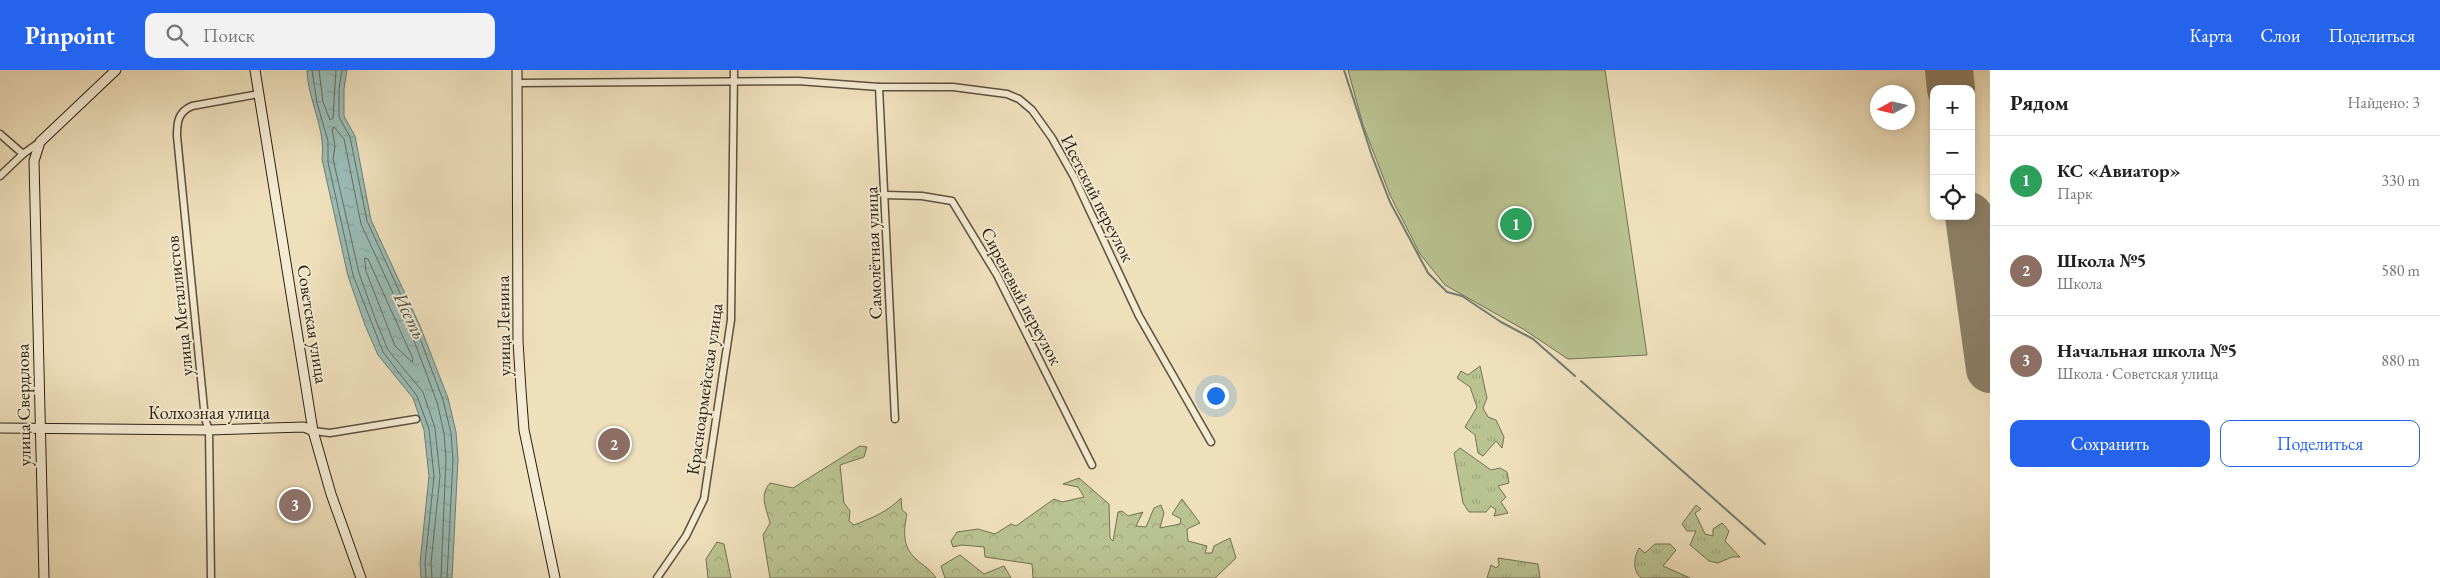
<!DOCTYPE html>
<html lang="ru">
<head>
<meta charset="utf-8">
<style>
	:root { --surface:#fff; --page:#f2f2f2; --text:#222; --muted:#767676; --line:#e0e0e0; --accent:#2563eb }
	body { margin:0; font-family:"EB Garamond",serif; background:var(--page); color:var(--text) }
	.controls { position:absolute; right:15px; top:15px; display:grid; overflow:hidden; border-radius:10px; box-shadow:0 2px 8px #0003 }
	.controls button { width:45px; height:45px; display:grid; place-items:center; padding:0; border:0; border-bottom:1px solid var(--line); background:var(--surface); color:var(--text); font:25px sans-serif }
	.compass { position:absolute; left:1870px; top:15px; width:45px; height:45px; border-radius:50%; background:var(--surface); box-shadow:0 2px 8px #0003; rotate:262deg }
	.you { position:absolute; left:1215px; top:325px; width:18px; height:18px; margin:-12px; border:4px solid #fff; border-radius:50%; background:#1a73e8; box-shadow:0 0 0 8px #1a73e833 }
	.badge { display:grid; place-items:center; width:32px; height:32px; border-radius:50%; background:var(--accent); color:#fff; font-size:16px; font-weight:700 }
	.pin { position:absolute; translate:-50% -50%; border:2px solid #fff; box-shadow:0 1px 5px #0006 }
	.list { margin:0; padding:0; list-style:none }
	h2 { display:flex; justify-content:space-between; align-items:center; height:65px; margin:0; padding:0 20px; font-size:21px }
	h2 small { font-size:16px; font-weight:400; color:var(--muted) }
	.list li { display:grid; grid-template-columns:32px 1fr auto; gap:15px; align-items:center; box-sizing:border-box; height:90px; padding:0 20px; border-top:1px solid var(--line) }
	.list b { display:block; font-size:19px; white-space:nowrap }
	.list p { margin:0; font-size:16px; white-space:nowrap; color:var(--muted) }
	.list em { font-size:16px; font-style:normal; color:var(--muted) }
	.actions { display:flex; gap:10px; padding:15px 20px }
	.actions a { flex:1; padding:11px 0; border:1px solid var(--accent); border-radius:10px; text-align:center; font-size:18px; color:var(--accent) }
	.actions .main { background:var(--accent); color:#fff }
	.icon { flex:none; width:28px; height:28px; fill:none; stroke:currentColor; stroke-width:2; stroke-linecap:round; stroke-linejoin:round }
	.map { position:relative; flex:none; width:1990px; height:508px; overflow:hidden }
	header { display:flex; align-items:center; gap:30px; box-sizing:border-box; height:70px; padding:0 25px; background:var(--accent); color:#fff }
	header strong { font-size:24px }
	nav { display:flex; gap:28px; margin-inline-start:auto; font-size:18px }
	.search { width:350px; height:45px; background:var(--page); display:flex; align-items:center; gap:12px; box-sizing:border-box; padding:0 18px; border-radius:10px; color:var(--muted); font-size:19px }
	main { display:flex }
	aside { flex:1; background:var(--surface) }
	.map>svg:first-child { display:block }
	.grass { fill:url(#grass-tufts); stroke:#727152 }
	.forest { fill:url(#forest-crowns); stroke:#727152 }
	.garden { fill:#b9c291; stroke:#727152 }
	.water { fill:url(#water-ripples); stroke:#6e7e75 }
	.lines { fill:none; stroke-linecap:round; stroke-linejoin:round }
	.shore { stroke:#626e64; stroke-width:1 }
	.stream { stroke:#6e7e75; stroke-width:2 }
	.taxiway { stroke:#8d8068; stroke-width:19 }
	.runway { stroke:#8d8068; stroke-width:48 }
	.street-casing { stroke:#5c503d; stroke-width:9 }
	.secondary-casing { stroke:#2b2013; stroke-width:11 }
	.street { stroke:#f5ebd3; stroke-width:6 }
	.secondary { stroke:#f5ebd3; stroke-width:9 }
	.labels { text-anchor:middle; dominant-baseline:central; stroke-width:4; stroke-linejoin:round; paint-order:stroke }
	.street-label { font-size:18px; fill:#2b2013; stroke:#f5ebd3 }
	.water-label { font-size:19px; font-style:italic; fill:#4c4f44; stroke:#f5ebd3 }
</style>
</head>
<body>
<header>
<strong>Pinpoint</strong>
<div class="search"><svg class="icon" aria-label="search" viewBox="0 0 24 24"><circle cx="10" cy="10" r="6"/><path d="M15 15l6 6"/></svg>Поиск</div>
<nav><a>Карта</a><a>Слои</a><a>Поделиться</a></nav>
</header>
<main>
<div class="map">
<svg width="1990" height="508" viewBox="0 0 1990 508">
	<defs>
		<pattern id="grass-tufts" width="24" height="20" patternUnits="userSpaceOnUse" patternTransform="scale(1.25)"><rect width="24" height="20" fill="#b9c291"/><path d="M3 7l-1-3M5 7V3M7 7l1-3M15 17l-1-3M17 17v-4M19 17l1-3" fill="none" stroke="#9fa67c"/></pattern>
		<pattern id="forest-crowns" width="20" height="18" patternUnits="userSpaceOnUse" patternTransform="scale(1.25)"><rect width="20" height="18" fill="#b9c291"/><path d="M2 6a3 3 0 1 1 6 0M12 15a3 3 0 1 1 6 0" fill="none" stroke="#9fa67c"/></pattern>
		<pattern id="water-ripples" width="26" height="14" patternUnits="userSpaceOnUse" patternTransform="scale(1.25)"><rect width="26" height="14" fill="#9abcb6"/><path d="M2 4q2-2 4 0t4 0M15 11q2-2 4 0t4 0" fill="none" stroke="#85a19c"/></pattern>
	</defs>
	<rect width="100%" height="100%" fill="#efe0bc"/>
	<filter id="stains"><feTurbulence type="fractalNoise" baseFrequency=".004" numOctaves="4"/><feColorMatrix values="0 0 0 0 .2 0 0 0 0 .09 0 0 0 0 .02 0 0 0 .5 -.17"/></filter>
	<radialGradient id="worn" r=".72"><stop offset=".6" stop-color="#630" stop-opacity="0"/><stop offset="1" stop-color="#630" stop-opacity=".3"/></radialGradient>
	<g class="grass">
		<path d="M1480 296 1487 328 1483 338 1488 347 1496 350 1504 367 1502 378 1496 371 1483 386 1478 383 1475 365 1465 357 1477 337 1470 317 1457 308 1461 301 1468 305Z"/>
		<path d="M1460 378 1491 400 1500 398 1507 402 1509 413 1498 416 1506 427 1501 432 1508 443 1494 446 1496 440 1491 436 1486 442H1469L1463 433 1454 383Z"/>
		<path d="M1696 435 1701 439 1695 443 1705 464 1713 466V459L1722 453 1729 461 1725 471 1740 487H1732L1718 493 1709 491 1690 475 1696 461H1687L1682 454Z"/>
		<path d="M1655 474H1670L1676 480 1663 496 1690 508H1641C1632 500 1634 487 1639 478L1645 483Z"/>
		<path d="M1498 488 1538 494 1540 508H1487L1491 495 1496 498 1499 495Z"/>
	</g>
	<g class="forest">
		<path d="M860 376 867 377 864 387 840 395 844 433 850 441 849 451 854 455C872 448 887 442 901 428L902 440 907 444C904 458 902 474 913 486 920 494 930 498 936 508H770L763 465 770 453C766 437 759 426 770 413L793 418Z"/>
		<path d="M1079 408 1109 434 1110 468 1113 471 1118 442 1122 441 1128 446 1143 442 1136 456 1146 457 1154 438 1161 435 1164 443 1160 458 1180 454 1181 449 1172 444 1182 429 1200 453 1187 459 1188 471 1207 476 1205 483H1212L1214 476 1230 468 1236 488 1215 508H1033L1032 494 985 487 984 477 962 475 953 477 951 471 957 462 978 459 995 464 1011 454 1016 456 1054 429 1062 432 1084 427 1078 417 1063 414Z"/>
		<path d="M717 472 724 474 731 508H708L706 489Z"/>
		<path d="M960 485 984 504 1004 496 1011 508H945L941 496Z"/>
	</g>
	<path class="garden" d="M1348 0H1605L1647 285 1568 289 1523 259 1445 215 1420 184 1390 125 1363 55Z"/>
	<path class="water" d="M307 0H347L344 19V46L355 66 371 150 420 256 448 328 456 362 458 389 452 508H421L420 493 429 406 424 360 413 328 378 285 365 255 348 206 322 89C326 59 308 31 307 0Z"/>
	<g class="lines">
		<g class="shore">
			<path d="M312 0 317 33 328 71V92L353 205 383 282 417 326 429 359 434 406 425 493 426 508"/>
			<path d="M319 0 323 32 330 50 333 48 336 0"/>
			<path d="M342 0 339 19V47L350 67 367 151 416 258 443 330 451 363 453 390 447 508"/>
			<path d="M365 188 368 189 413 289 412 292 395 276 366 201Z"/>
			<path d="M432 508 431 493 440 406 435 358 423 322 388 280 376 251 359 203 333 89 335 76 332 59 334 57 344 69 361 154 410 260 437 332 444 363 446 389 441 508"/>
		</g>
		<g class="stream">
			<path d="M1344 0 1372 86 1390 132 1428 203 1447 222 1462 226 1501 252 1533 269 1575 306"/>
			<path d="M1581 311 1765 474"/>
		</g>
		<path class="taxiway" d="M1980 229 1990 218"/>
		<g class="runway">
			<path d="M1949 0 1951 19"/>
			<path d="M1969 146 1990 299"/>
		</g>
		<g class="street-casing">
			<g id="street">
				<path d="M517 13 798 11 879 17H953L1007 24 1019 29 1032 40 1052 68 1074 107 1139 246 1211 372"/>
				<path d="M879 17 895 349"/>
				<path d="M0 64 23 84"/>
				<path d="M0 106 23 84 40 72"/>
				<path d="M886 125 922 126 952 131 997 205 1092 395"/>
				<path d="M313 361 330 363 416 349"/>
				<path d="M211 508 209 360 205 349 177 66C177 52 178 42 192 36L259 24"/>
				<path d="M657 508 686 466 704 429 731 250 734 0"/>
			</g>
		</g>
		<g class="secondary-casing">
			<g id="secondary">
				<path d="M255 0 313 361 331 424 361 508"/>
				<path d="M517 0 518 271 521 320 524 360 555 508"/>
				<path d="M0 358 209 360 304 357 313 361"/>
				<path d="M44 508 34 91 40 72 116 0"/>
			</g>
		</g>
		<use href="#street" class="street"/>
		<use href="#secondary" class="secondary"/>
	</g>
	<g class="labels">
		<g class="street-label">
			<text transform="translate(1098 128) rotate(63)">Исетский переулок</text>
			<text transform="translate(873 183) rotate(-92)">Самолётная улица</text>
			<text transform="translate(1022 226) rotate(62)">Сиреневый переулок</text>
			<text transform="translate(179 236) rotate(-96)">улица Металлистов</text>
			<text transform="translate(313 254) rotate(81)">Советская улица</text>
			<text transform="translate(503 256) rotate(-91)">улица Ленина</text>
			<text transform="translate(704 319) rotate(-82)">Красноармейская улица</text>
			<text transform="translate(23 335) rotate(-91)">улица Свердлова</text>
			<text x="209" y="342">Колхозная улица</text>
		</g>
		<g class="water-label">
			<text transform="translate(410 246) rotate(64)">Исеть</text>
		</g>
	</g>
	<rect width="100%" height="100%" filter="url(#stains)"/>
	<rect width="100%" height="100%" fill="url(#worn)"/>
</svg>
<div class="controls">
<button>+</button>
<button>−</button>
<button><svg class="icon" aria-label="locate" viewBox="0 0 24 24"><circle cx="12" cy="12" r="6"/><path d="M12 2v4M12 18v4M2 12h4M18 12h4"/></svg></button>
</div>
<svg class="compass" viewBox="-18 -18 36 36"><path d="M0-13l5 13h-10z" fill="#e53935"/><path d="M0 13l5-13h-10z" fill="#767676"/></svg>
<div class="you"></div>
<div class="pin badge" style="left:1516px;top:154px;background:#2e9e5b">1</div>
<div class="pin badge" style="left:614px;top:374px;background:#8d6e63">2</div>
<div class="pin badge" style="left:295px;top:435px;background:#8d6e63">3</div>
</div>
<aside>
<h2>Рядом<small>Найдено: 3</small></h2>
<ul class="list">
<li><span class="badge" style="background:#2e9e5b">1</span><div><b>КС «Авиатор»</b><p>Парк</p></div><em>330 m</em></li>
<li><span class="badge" style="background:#8d6e63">2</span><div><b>Школа №5</b><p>Школа</p></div><em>580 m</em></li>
<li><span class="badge" style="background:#8d6e63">3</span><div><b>Начальная школа №5</b><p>Школа · Советская улица</p></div><em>880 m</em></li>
</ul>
<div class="actions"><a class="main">Сохранить</a><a>Поделиться</a></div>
</aside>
</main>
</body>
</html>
